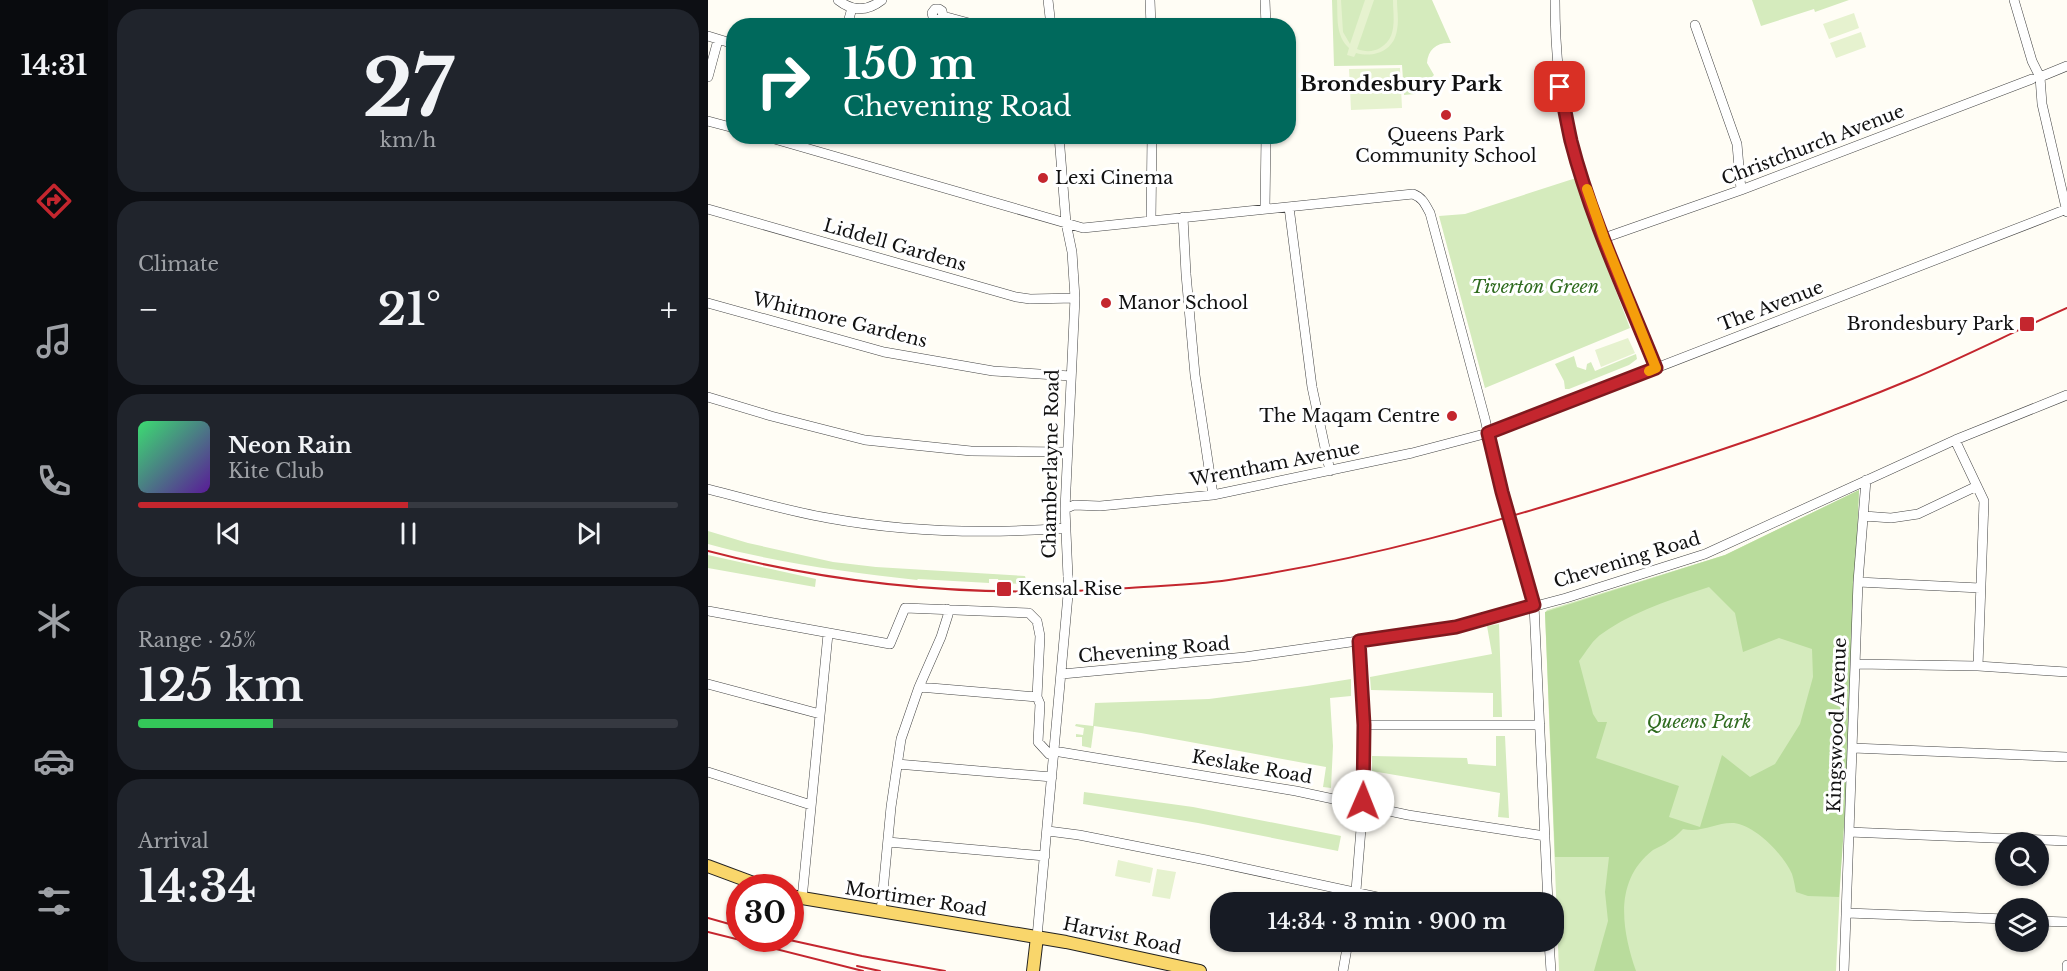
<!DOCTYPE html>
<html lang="en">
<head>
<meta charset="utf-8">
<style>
	:root { --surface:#171b24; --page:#20242c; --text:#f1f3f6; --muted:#9ea1a6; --line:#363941; --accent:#c4262e }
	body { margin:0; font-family:"Libre Baskerville",serif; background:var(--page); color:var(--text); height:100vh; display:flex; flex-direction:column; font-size:22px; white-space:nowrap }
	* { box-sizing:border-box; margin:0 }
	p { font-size:20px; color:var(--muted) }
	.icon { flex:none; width:33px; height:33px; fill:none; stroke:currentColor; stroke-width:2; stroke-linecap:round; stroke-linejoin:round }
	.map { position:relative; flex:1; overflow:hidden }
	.side { display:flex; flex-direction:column; gap:9px; padding:9px; background:#0d0f14; width:600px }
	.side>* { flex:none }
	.banner { position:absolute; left:18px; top:18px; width:570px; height:126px; border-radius:24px; box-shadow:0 2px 4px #0004; background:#00695c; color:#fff; overflow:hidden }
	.buttons { position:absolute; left:1287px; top:832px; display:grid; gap:12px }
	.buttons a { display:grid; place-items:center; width:54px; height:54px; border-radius:50%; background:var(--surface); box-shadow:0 2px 4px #0004; font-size:30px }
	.speed { position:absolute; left:18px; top:874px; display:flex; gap:12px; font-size:30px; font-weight:700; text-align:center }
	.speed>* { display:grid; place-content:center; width:78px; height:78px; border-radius:50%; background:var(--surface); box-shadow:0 2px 4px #0004; line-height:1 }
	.speed .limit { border:9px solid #d22; background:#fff; color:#111 }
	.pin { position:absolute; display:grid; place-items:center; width:51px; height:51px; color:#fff; margin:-26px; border-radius:12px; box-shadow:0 3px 9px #0006 }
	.me { position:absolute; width:66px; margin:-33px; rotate:1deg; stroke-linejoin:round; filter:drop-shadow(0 0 4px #0008) }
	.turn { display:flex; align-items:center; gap:21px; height:126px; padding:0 18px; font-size:27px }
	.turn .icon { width:78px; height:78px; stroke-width:2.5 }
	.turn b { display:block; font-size:42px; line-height:51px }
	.big { font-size:45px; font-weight:600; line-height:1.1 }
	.side .tile { flex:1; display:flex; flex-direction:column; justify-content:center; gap:9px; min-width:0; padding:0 21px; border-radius:24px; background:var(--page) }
	.side .dial { align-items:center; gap:0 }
	.dial b { font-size:78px; line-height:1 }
	.song { display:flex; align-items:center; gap:18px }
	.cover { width:72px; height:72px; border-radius:9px; background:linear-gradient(135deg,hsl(140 70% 55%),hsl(270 70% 35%)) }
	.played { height:6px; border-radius:3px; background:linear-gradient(90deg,var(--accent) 50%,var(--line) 50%) }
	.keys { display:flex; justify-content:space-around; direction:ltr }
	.heat { display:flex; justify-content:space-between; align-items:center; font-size:33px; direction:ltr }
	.charge { height:9px; border-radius:4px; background:linear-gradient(90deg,#34c759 25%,var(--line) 0) }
	.trip { position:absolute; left:502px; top:892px; width:354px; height:60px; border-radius:24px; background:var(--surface); box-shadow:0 2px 4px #0004; font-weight:600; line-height:60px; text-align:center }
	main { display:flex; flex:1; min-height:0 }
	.dock { display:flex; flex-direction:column; width:108px; justify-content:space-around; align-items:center; background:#090b0e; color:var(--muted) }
	.dock .icon { width:42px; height:42px }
	.dock .selected { color:var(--accent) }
	.dock b { font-size:27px; color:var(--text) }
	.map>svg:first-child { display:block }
	.green { fill:#d5ebbd }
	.forest { fill:#b9dc9c; fill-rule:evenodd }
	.pitch { fill:#e6f2cf }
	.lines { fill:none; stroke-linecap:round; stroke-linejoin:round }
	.minor-casing { stroke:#444; stroke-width:10 }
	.major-casing { stroke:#222; stroke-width:14 }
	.minor { stroke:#fff; stroke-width:9 }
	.major { stroke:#f9d66b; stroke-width:12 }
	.rail { stroke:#c4262e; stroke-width:2 }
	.minor-bridge-casing { stroke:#444; stroke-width:10; stroke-linecap:butt }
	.minor-bridge { stroke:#fff; stroke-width:9 }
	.route-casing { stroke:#7f191e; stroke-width:15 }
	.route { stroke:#c4262e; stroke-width:10 }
	.slow { stroke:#f59e0b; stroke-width:10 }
	.poi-dot { fill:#c4262e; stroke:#fff; stroke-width:2 }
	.labels { text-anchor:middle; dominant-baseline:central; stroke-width:6; stroke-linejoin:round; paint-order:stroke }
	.poi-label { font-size:18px; fill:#111; stroke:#fff; text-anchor:start }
	.street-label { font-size:18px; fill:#111; stroke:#fff }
	.park-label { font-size:18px; font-style:italic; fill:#2f6b1f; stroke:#fff }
	.quarter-label { font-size:21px; font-weight:bold; fill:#111; stroke:#fff }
</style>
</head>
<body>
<main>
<nav class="dock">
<b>14:31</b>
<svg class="icon selected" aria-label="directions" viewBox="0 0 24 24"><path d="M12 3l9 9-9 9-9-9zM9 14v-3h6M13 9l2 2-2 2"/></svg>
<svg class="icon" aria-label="music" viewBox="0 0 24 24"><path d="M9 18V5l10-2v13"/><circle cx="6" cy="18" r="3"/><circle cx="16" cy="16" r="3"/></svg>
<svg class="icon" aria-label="phone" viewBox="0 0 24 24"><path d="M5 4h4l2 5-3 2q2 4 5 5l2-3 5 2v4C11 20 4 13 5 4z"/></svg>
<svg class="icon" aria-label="climate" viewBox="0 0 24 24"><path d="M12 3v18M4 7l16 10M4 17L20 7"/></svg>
<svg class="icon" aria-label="car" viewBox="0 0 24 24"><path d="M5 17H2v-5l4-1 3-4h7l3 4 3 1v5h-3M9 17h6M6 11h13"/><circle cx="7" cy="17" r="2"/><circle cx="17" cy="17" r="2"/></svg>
<svg class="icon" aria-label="filters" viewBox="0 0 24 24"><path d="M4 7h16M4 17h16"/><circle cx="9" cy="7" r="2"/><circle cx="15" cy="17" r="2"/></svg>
</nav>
<section class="side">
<div class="tile dial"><b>27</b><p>km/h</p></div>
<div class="tile"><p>Climate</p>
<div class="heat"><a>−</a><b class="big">21°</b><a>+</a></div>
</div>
<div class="tile">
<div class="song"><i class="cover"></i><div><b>Neon Rain</b><p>Kite Club</p></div></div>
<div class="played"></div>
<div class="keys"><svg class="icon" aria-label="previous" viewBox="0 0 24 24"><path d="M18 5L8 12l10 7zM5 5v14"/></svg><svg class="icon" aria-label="pause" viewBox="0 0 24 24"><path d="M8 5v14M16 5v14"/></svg><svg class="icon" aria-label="next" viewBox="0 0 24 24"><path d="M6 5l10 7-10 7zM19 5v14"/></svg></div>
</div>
<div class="tile"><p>Range · 25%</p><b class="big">125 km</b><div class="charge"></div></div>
<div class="tile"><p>Arrival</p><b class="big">14:34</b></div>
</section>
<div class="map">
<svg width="1359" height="971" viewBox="0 0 1359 971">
	<rect width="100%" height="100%" fill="#fffdf5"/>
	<path class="green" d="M624 0H724L743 43C729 42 720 49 719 63L726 75 707 94 696 95 694 65 626 66Z
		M1044 0H1141L1107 12 1106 9 1053 26Z
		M868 178 887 236 922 328 777 388 731 216 757 214Z
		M928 354 929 359 921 365 861 389H857L856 381 847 364 866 356 869 367 878 370 879 364 883 362 887 371Z
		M1151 490 1128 971H851L837 613 839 610 1017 555Z
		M0 531 40 543 125 562 168 567 317 576 319 584 291 583 290 579H281V583L210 579 209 580C139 572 69 563 0 544Z
		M0 555 108 579 107 587 0 568Z
		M791 624 794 717H785V693L663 690 662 677 784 654 779 626Z
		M643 679V696L622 698 625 746 623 788 615 787 618 767 433 733 386 726 383 748 374 746V737H368V734L375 735 376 728 367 726 368 724 385 726 387 703 501 699 599 686Z
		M788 736H797L801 818 790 817 792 793 664 771V756L759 758 760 764 788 766Z
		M376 792 485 807 633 836 630 851 490 823 375 804Z"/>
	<path class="forest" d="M1151 490 1138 799 1131 897 1100 896 1088 892C1087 887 1086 880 1084 874 1076 855 1047 825 1026 823 1008 822 995 833 975 829 971 833 966 838 961 841 956 845 950 847 945 850 905 881 914 930 928 971H886L900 921 897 892 901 857H847L837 612 1017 555ZM1001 587 1027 613 1035 652 1071 638 1104 649 1105 677 1092 724 1067 764 1042 777 1014 755 992 827 961 817 971 786 888 758 899 722H890L885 714 871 661C878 652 885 639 895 633 926 611 965 599 1001 587Z"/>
	<path class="pitch" d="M629 0H633L635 32 642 44 657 0H666L649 49C657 52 665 52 672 48 690 38 685 17 685 0H689C689 10 691 20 689 30 686 51 666 58 648 53L646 57 639 55 641 48C627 35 630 17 629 0Z
		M1146 13 1151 28 1121 39 1115 24Z
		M1153 32 1158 47 1128 58 1122 43Z
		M692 68 694 108 643 110 641 69Z
		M920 338 927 353 893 367 887 350Z
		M410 860 445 868 442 883 407 876Z
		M449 869 468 872 462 899 444 896Z"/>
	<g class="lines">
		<defs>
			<path id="minor" d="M130 0C145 12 160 11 174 0
				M340 0 343 26
				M442 0 443 26
				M557 0 558 26
				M847 0C847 47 851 95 863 141 883 219 918 293 948 368
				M1306 0 1324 61 1332 77 1334 104 1359 212
				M235 16 234 11 231 9H227L224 13 225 17 228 20 232 19 235 16 272 26
				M987 25 1029 144 1033 190
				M139 26 144 8
				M0 36 26 44
				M0 77 10 40
				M1332 77 1359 66
				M0 121 26 128
				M56 136 375 228 705 194C715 198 717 204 722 213L777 419 793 492
				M351 136 358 223 364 252 367 298 357 509 360 577
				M581 207 604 387 622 471
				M557 208 558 136
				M0 209 308 297 322 299 367 298
				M475 217 478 274 487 375 505 495
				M443 220 444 136
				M896 238 1033 190 1324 79
				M0 303 176 352 285 371 363 376
				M0 397 63 416 157 440 263 451 359 452
				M1247 440 1276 501 1270 666
				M0 489C40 499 79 511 120 518 197 532 280 534 358 528
				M357 509 366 505 392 506 505 495 704 453 780 433 1359 209
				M1156 516 1183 518 1210 514 1269 486
				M806 535 826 605 840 903
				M1150 582 1272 588
				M0 611 182 644 197 608 321 613 329 621 332 636 329 697 332 704 330 742 341 754 346 755
				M1149 664 1270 666 1359 672
				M354 674 537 657 748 627 858 598 997 554 1247 440 1359 395
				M0 684 112 714
				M211 687 329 697
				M656 725H832
				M1145 748 1359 757
				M352 752 588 791 700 815 837 836
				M189 764 344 777
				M0 772 103 805
				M340 831 371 835 498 860 697 903
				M1141 832 1359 841
				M180 842 337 856
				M94 899 120 634
				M647 903 655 804 656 725 651 641
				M173 912 183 807 193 739 211 687 233 637 240 615 239 609
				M1139 913 1298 919
				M1330 921 1359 922
				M329 937 360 595
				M841 942 843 971
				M635 971 640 942
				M1136 971 1150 582 1158 480
				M1359 971V965"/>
			<path id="major" d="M0 866 59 888
				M82 896 358 942 492 971
				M325 971 329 937"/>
		</defs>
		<use href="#minor" class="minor-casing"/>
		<use href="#major" class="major-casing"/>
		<use href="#minor" class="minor"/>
		<use href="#major" class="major"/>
		<path class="rail" d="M0 551C137 587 280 598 421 588 456 585 492 585 527 579 660 559 790 522 918 481 1014 450 1111 418 1204 379 1256 357 1307 331 1359 308
			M0 918 32 927
			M0 932 155 971
			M77 939 154 956 237 971
			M149 966 172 971"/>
		<defs>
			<path id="minor-bridge" d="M793 492 806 535
				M360 577V595"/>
		</defs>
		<use href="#minor-bridge" class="minor-bridge-casing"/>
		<use href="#minor-bridge" class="minor-bridge"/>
	</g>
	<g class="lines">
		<defs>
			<path id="route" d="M655 801 656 725 651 641 748 627 826 605 794 492 780 433 948 368C918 293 883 219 863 141 859 123 856 105 852 87"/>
		</defs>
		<use href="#route" class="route-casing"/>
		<use href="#route" class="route"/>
		<path class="slow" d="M879 189 896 238 948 368 941 371"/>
	</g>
	<g class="poi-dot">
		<circle cx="738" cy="115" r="6"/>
		<circle cx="335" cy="178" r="6"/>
		<circle cx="398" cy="303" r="6"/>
		<rect x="1311" y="316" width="16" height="16" rx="3"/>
		<circle cx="744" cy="416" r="6"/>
		<rect x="288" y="581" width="16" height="16" rx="3"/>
	</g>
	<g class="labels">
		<g class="poi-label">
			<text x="738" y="135" text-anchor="middle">Queens Park<tspan x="738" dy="21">Community School</tspan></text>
			<text x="347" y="178">Lexi Cinema</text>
			<text x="410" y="303">Manor School</text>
			<text x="1306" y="324" text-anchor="end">Brondesbury Park</text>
			<text x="732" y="416" text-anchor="end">The Maqam Centre</text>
			<text x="310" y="589">Kensal Rise</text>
		</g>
		<g class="street-label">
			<text transform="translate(1105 145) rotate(-21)">Christchurch Avenue</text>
			<text transform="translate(187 245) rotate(16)">Liddell Gardens</text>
			<text transform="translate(1063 306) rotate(-21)">The Avenue</text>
			<text transform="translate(132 320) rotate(14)">Whitmore Gardens</text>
			<text transform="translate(343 464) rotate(-89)">Chamberlayne Road</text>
			<text transform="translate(567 464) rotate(-11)">Wrentham Avenue</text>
			<text transform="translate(919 560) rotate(-17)">Chevening Road</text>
			<text transform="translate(446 650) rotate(-5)">Chevening Road</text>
			<text transform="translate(1129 725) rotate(-88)">Kingswood Avenue</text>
			<text transform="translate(544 767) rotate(10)">Keslake Road</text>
			<text transform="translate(208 899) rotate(9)">Mortimer Road</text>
			<text transform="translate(414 936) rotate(12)">Harvist Road</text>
		</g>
		<g class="park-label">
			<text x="827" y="287">Tiverton Green</text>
			<text x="991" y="722">Queens Park</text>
		</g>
		<g class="quarter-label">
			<text x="693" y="84">Brondesbury Park</text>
		</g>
	</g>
</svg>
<div class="buttons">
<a><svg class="icon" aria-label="search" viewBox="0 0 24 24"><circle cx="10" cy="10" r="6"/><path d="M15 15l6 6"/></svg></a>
<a><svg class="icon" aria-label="layers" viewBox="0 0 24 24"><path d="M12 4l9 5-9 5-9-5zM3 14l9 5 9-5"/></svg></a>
</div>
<div class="speed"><div class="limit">30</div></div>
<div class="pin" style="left:852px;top:87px;background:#d93025"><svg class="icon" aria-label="arrive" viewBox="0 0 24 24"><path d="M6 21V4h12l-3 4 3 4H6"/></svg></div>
<svg class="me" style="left:655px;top:801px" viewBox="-20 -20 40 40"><circle r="19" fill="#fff"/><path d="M0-13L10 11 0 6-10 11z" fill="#c4262e"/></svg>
<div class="trip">14:34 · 3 min · 900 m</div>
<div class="banner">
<div class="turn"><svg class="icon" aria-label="right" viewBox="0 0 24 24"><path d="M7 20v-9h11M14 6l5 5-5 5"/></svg><div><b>150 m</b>Chevening Road</div></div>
</div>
</div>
</main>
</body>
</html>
